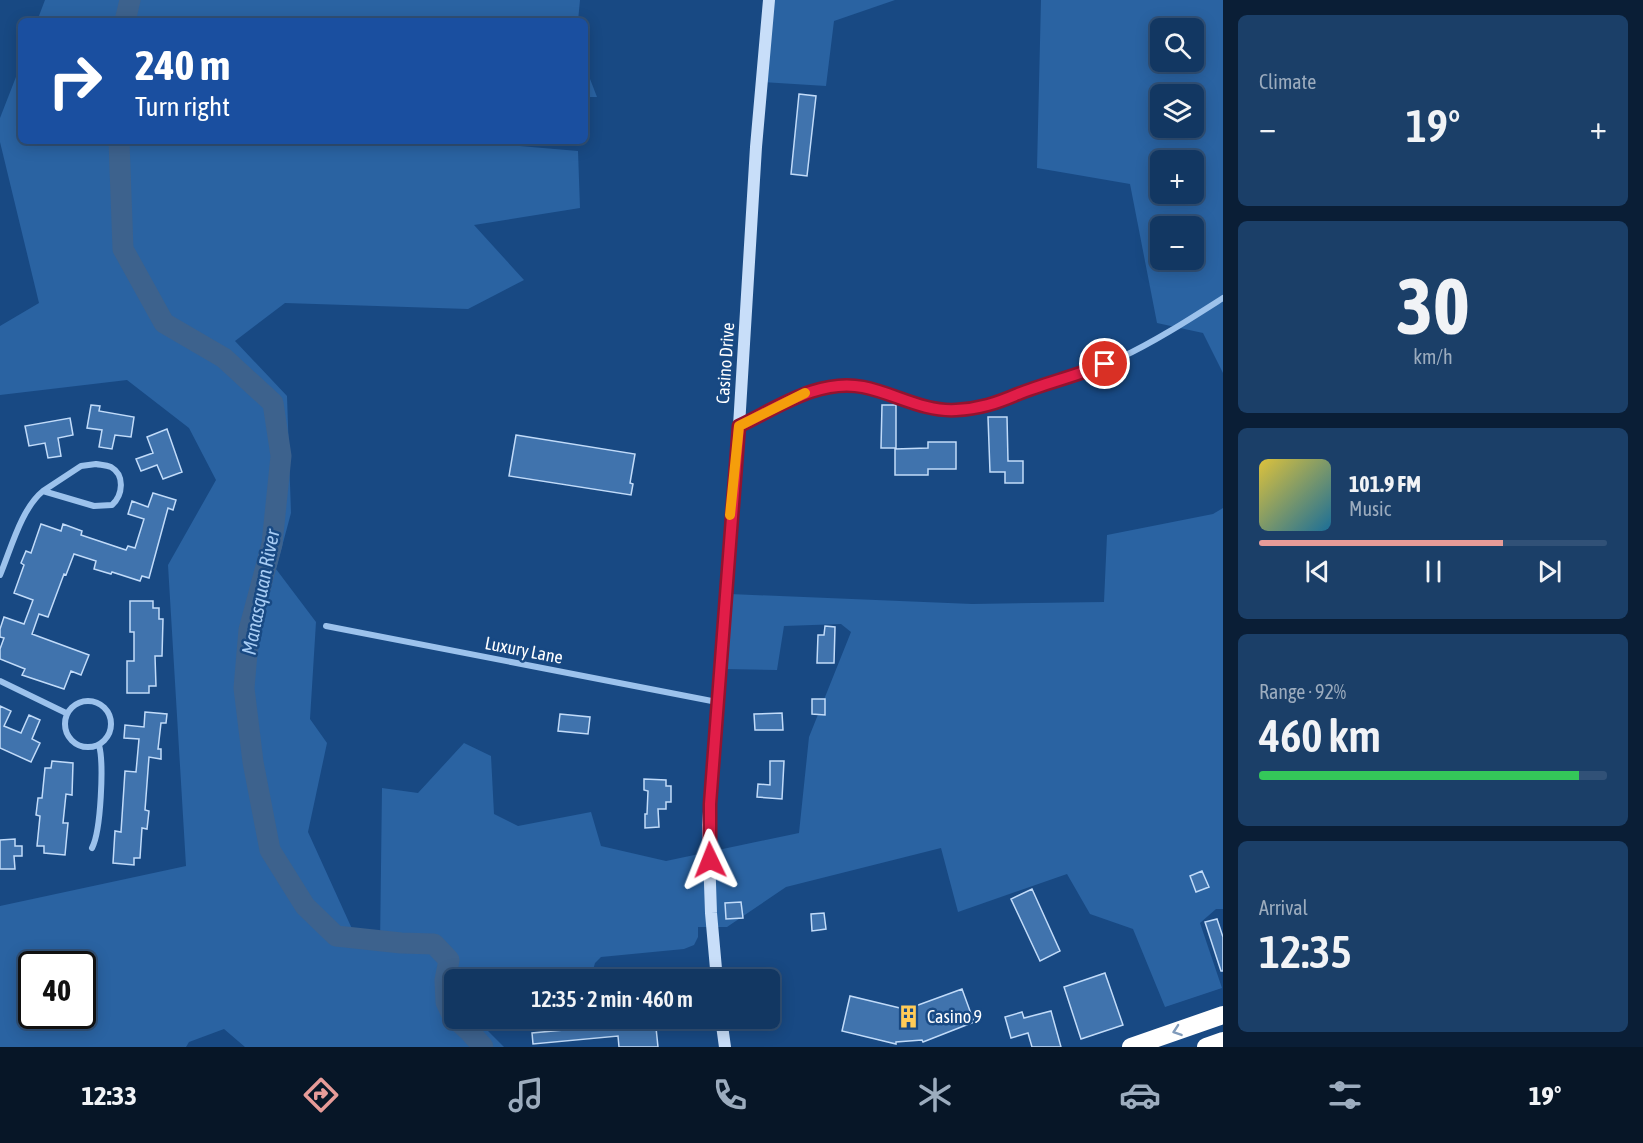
<!DOCTYPE html>
<html lang="en">
<head>
<meta charset="utf-8">
<style>
	:root { --surface:#123762; --page:#1b3f68; --text:#f1f3f6; --muted:#9cacbe; --line:#315177; --accent:#e69b98 }
	body { margin:0; font-family:"Asap Condensed",sans-serif; background:var(--page); color:var(--text); height:100vh; display:flex; flex-direction:column; font-size:22px; white-space:nowrap }
	* { box-sizing:border-box; margin:0 }
	p { font-size:20px; color:var(--muted) }
	.icon { flex:none; width:33px; height:33px; fill:none; stroke:currentColor; stroke-width:2; stroke-linecap:round; stroke-linejoin:round }
	.map { position:relative; flex:1; overflow:hidden }
	.panel { display:flex; flex-direction:column; gap:15px; padding:15px; background:#0a1e36; width:420px }
	.panel>* { flex:none }
	.top-card { position:absolute; left:18px; top:18px; width:570px; height:126px; border-radius:9px; box-shadow:0 3px 15px #0003,0 0 0 2px var(--line); background:#1a4fa0; color:#fff; overflow:hidden }
	.buttons { position:absolute; left:1150px; top:18px; display:grid; gap:12px }
	.buttons a { display:grid; place-items:center; width:54px; height:54px; border-radius:9px; background:var(--surface); box-shadow:0 3px 15px #0003,0 0 0 2px var(--line); font-size:30px }
	.speed { position:absolute; left:18px; top:951px; display:flex; gap:12px; font-size:30px; font-weight:700; text-align:center }
	.speed>* { display:grid; place-content:center; width:78px; height:78px; border-radius:50%; background:var(--surface); box-shadow:0 3px 15px #0003,0 0 0 2px var(--line); line-height:1 }
	.speed .limit { border:3px solid #111; border-radius:9px; background:#fff; color:#111 }
	.pin { position:absolute; display:grid; place-items:center; width:51px; height:51px; color:#fff; margin:-26px; border:3px solid #fff; border-radius:50%; box-shadow:0 2px 6px #0007 }
	.me { position:absolute; width:66px; margin:-33px; rotate:358deg; stroke-linejoin:round; filter:drop-shadow(0 0 4px #0008) }
	.turn { display:flex; align-items:center; gap:21px; height:126px; padding:0 18px; font-size:27px }
	.turn .icon { width:78px; height:78px; stroke-width:2.5 }
	.turn b { display:block; font-size:42px; line-height:51px }
	.big { font-size:45px; font-weight:600; line-height:1.1 }
	.panel .card { flex:1; display:flex; flex-direction:column; justify-content:center; gap:9px; min-width:0; padding:0 21px; border-radius:9px; background:var(--page) }
	.panel .dial { align-items:center; gap:0 }
	.dial b { font-size:78px; line-height:1 }
	.song { display:flex; align-items:center; gap:18px }
	.cover { width:72px; height:72px; border-radius:9px; background:linear-gradient(135deg,hsl(50 70% 55%),hsl(200 70% 35%)) }
	.played { height:6px; border-radius:3px; background:linear-gradient(90deg,var(--accent) 70%,var(--line) 70%) }
	.keys { display:flex; justify-content:space-around; direction:ltr }
	.heat { display:flex; justify-content:space-between; align-items:center; font-size:33px; direction:ltr }
	.charge { height:9px; border-radius:4px; background:linear-gradient(90deg,#34c759 92%,var(--line) 0) }
	.trip { position:absolute; left:444px; top:969px; width:336px; height:60px; border-radius:9px; background:var(--surface); box-shadow:0 3px 15px #0003,0 0 0 2px var(--line); font-weight:600; line-height:60px; text-align:center }
	.tabs { display:flex; height:96px; justify-content:space-around; align-items:center; background:#071627; color:var(--muted) }
	.tabs .icon { width:42px; height:42px }
	.tabs .on { color:var(--accent) }
	.tabs b { font-size:27px; color:var(--text) }
	main { display:flex; flex:1; min-height:0 }
	.map>svg:first-child { display:block }
	.green { fill:#2a63a2; fill-rule:evenodd }
	.lines { fill:none; stroke-linecap:round; stroke-linejoin:round }
	.river { stroke:#3d628d; stroke-width:21 }
	.building { fill:#4073ad; stroke:#c1dbf9; stroke-width:1.5 }
	.street { stroke:#9cc2ec; stroke-width:6 }
	.secondary { stroke:#c8def9; stroke-width:12 }
	.highway { stroke:#fff; stroke-width:18 }
	.oneway { stroke:#809bbb }
	.route-casing { stroke:#92132f; stroke-width:15 }
	.route { stroke:#e11d48; stroke-width:10 }
	.slow { stroke:#f59e0b; stroke-width:10 }
	.labels { text-anchor:middle; dominant-baseline:central; stroke-width:5; stroke-linejoin:round; paint-order:stroke }
	.street-label { font-size:18px; fill:#fff; stroke:#184983 }
	.poi-label { font-size:18px; fill:#fff; stroke:#184983; text-anchor:start }
	.water-label { font-size:20px; font-style:italic; fill:#a7ccf4; stroke:#184983 }
</style>
</head>
<body>
<main>
<div class="map">
<svg width="1223" height="1047" viewBox="0 0 1223 1047">
	<rect width="100%" height="100%" fill="#184983"/>
	<path class="green" d="M45 0H580L578 21H37Z
		M768 0H895L834 21 826 86 762 82Z
		M1041 0H1223V373L1203 333 1157 323 1130 184 1037 168ZM1161 28H1194V62H1161ZM1161 94H1194V128H1161ZM1161 160H1194V194H1161ZM1161 226H1194V260H1161Z
		M21 64V141H463L578 151 580 208 474 225 524 280 468 309 285 303 235 341 287 396 291 513 276 569 316 622 310 719 327 743 308 832 353 931 380 945 382 788 418 793 464 743 491 756 494 814 518 826 591 812 601 846 666 861 799 833 809 737 851 632 841 624 784 626 777 670 725 669 730 594 972 604 1104 602 1107 535 1213 514 1223 508V909H1216L1200 923 1222 988 1165 1007 1133 929 1090 914 1067 874 958 912 941 848 786 887 727 927H698V937L694 945 684 949 601 957 595 963 593 970 497 979 454 980V1018L476 1019 504 1047H245L224 1029 189 1042 186 1047H0V906L186 866 168 565 216 480 189 428 127 380 0 395V326L39 303 0 142V118ZM32 964H82V1016H32Z
		M585 66 597 97H585Z"/>
	<g class="lines">
		<path class="river" d="M125 21 130 0
			M119 141 123 249 164 323 224 358 273 403 281 456 272 544 249 630 244 688 253 762 270 850 305 906 336 936 401 943 434 944 449 960 445 980 446 1002 453 1017 470 1032 483 1047"/>
	</g>
	<path class="building" d="M799 94 816 96 807 176 791 174Z
		M91 405 100 406 99 411 134 417 131 437 115 435 112 449 99 447 102 430 87 428Z
		M882 405H896V448H881Z
		M988 417H1007L1008 461H1023V483H1005V472H990Z
		M70 418 73 435 58 438 61 456 48 458 45 443 29 446 25 426Z
		M167 429 182 472 163 479 157 465 141 471 136 459 153 453 147 437Z
		M516 435 635 454 630 483 633 484 631 495 509 476Z
		M928 442H956V469H928V475H895V449L928 448Z
		M153 493 176 500 173 510 168 508 149 578 142 576 140 581 112 572 111 574 94 569 96 561 74 554 66 575 64 574 48 617 39 614 32 634 89 655 81 675 71 671 64 689 22 675 25 669 0 659V649L4 638 0 637V629L4 617 24 624 33 600 14 593 24 565 21 563 26 551 31 553 41 524 61 531 63 524 82 531 81 535 126 550 128 546 135 548 144 519 128 514 132 501 148 507Z
		M130 601H153V608H159V619H163L162 656H155L156 686H149V693H127V661H134V632H130Z
		M825 626 835 627 834 663H817L818 635H824Z
		M812 699H825V715L812 714Z
		M0 706 11 711 4 726 21 733 29 715 40 720 32 739 40 743 31 762 0 748Z
		M145 712 167 714 166 723H161L158 749H161V759L149 757 145 810 149 811 147 829 142 828 140 858H134V865L113 863 115 831 121 832 125 771 136 772 139 739 124 738 125 725 144 727Z
		M782 713 783 730H755L754 714Z
		M560 714 590 717 588 734 558 731Z
		M52 761 73 763 72 795 66 794 63 823H68L65 855 44 853V846H37L40 816 36 815 38 798H42L45 768H51Z
		M770 761H784L782 799 757 797 758 784 770 785Z
		M644 779 666 780V786H671V802H666V809H658L659 827 645 828V814H647L648 791 644 790Z
		M15 839V846H22V856H14L15 869H0V840Z
		M1202 871 1209 887 1196 892 1190 876Z
		M1032 889 1060 951 1040 961 1011 899Z
		M741 902 743 918 726 919 725 903Z
		M824 913 826 929 812 931 811 914Z
		M1217 919 1223 937V971H1221L1205 922Z
		M1105 973 1123 1025 1081 1039 1064 987Z
		M962 989 974 1022 923 1042 922 1040 896 1042V1044L842 1031 850 996 904 1009 910 1008Z
		M1051 1011 1061 1047H1032L1028 1033 1011 1038 1005 1017 1022 1012 1024 1018Z
		M616 1018H655L658 1047H619L618 1036 533 1044 532 1033 617 1025Z"/>
	<g class="lines">
		<path class="street" d="M739 426C778 408 822 376 867 388 896 396 924 411 955 410 982 409 997 401 1021 393 1054 382 1088 372 1120 358 1156 341 1190 319 1223 298
			M96 464C101 465 106 465 111 467 125 475 123 495 112 505L94 506 43 491 81 466Z
			M0 575C11 549 21 509 43 491
			M326 626 717 702
			M0 681 66 713
			M65 724a23 23 0 1 1 46 0a23 23 0 1 1-46 0Z
			M92 848C101 831 104 763 99 745"/>
		<path class="secondary" d="M717 980 711 913 708 825 739 426 756 147 769 0
			M721 1018 725 1047"/>
		<path class="highway" d="M1131 1047 1223 1015
			M1206 1047 1223 1041"/>
	</g>
	<defs><path id="oneway-chevron" d="M-2-3.5L2.5 0L-2 3.5" fill="none" stroke-width="1.6" stroke-linecap="round" stroke-linejoin="round" transform="scale(1.5)"/></defs>
	<use class="oneway" href="#oneway-chevron" transform="translate(1177 1031) rotate(161)"/>
	<g class="lines">
		<defs>
			<path id="route" d="M710 860V804L739 426C777 408 819 378 863 387 894 393 923 412 956 410 979 409 997 403 1018 394 1046 383 1076 376 1105 364"/>
		</defs>
		<use href="#route" class="route-casing"/>
		<use href="#route" class="route"/>
		<path class="slow" d="M730 515 739 426 805 393"/>
	</g>
	<defs>
		<symbol id="building-bare" viewBox="-9 -9 18 18"><path d="M-4-6H4V6H1V3H-1V6H-4ZM-2.5-4.3h1.7v1.8h-1.7ZM.8-4.3h1.7v1.8H.8ZM-2.5-1h1.7V.8h-1.7ZM.8-1h1.7V.8H.8Z" fill="#ffcb57" stroke="#184983" stroke-width="2.5" paint-order="stroke"/></symbol>
	</defs>
	<g fill-rule="evenodd">
		<use href="#building-bare" x="892" y="1000" width="33" height="33"/>
	</g>
	<g class="labels">
		<g class="street-label">
			<text transform="translate(725 363) rotate(-86)">Casino Drive</text>
			<text transform="translate(524 650) rotate(11)">Luxury Lane</text>
		</g>
		<g class="poi-label">
			<text x="927" y="1016">Casino 9</text>
		</g>
		<g class="water-label">
			<text transform="translate(260 592) rotate(-79)">Manasquan River</text>
		</g>
	</g>
</svg>
<div class="buttons">
<a><svg class="icon" aria-label="search" viewBox="0 0 24 24"><circle cx="10" cy="10" r="6"/><path d="M15 15l6 6"/></svg></a>
<a><svg class="icon" aria-label="layers" viewBox="0 0 24 24"><path d="M12 4l9 5-9 5-9-5zM3 14l9 5 9-5"/></svg></a>
<a>+</a>
<a>−</a>
</div>
<div class="speed"><div class="limit">40</div></div>
<div class="pin" style="left:1105px;top:364px;background:#d93025"><svg class="icon" aria-label="arrive" viewBox="0 0 24 24"><path d="M6 21V4h12l-3 4 3 4H6"/></svg></div>
<svg class="me" style="left:710px;top:860px" viewBox="-20 -20 40 40"><path d="M0-17L14 15 0 8-14 15z" fill="#e11d48" stroke="#fff" stroke-width="4"/></svg>
<div class="trip">12:35 · 2 min · 460 m</div>
<div class="top-card">
<div class="turn"><svg class="icon" aria-label="right" viewBox="0 0 24 24"><path d="M7 20v-9h11M14 6l5 5-5 5"/></svg><div><b>240 m</b>Turn right</div></div>
</div>
</div>
<section class="panel">
<div class="card"><p>Climate</p>
<div class="heat"><a>−</a><b class="big">19°</b><a>+</a></div>
</div>
<div class="card dial"><b>30</b><p>km/h</p></div>
<div class="card">
<div class="song"><i class="cover"></i><div><b>101.9 FM</b><p>Music</p></div></div>
<div class="played"></div>
<div class="keys"><svg class="icon" aria-label="previous" viewBox="0 0 24 24"><path d="M18 5L8 12l10 7zM5 5v14"/></svg><svg class="icon" aria-label="pause" viewBox="0 0 24 24"><path d="M8 5v14M16 5v14"/></svg><svg class="icon" aria-label="next" viewBox="0 0 24 24"><path d="M6 5l10 7-10 7zM19 5v14"/></svg></div>
</div>
<div class="card"><p>Range · 92%</p><b class="big">460 km</b><div class="charge"></div></div>
<div class="card"><p>Arrival</p><b class="big">12:35</b></div>
</section>
</main>
<nav class="tabs">
<b>12:33</b>
<svg class="icon on" aria-label="directions" viewBox="0 0 24 24"><path d="M12 3l9 9-9 9-9-9zM9 14v-3h6M13 9l2 2-2 2"/></svg>
<svg class="icon" aria-label="music" viewBox="0 0 24 24"><path d="M9 18V5l10-2v13"/><circle cx="6" cy="18" r="3"/><circle cx="16" cy="16" r="3"/></svg>
<svg class="icon" aria-label="phone" viewBox="0 0 24 24"><path d="M5 4h4l2 5-3 2q2 4 5 5l2-3 5 2v4C11 20 4 13 5 4z"/></svg>
<svg class="icon" aria-label="climate" viewBox="0 0 24 24"><path d="M12 3v18M4 7l16 10M4 17L20 7"/></svg>
<svg class="icon" aria-label="car" viewBox="0 0 24 24"><path d="M5 17H2v-5l4-1 3-4h7l3 4 3 1v5h-3M9 17h6M6 11h13"/><circle cx="7" cy="17" r="2"/><circle cx="17" cy="17" r="2"/></svg>
<svg class="icon" aria-label="filters" viewBox="0 0 24 24"><path d="M4 7h16M4 17h16"/><circle cx="9" cy="7" r="2"/><circle cx="15" cy="17" r="2"/></svg>
<b>19°</b>
</nav>
</body>
</html>
